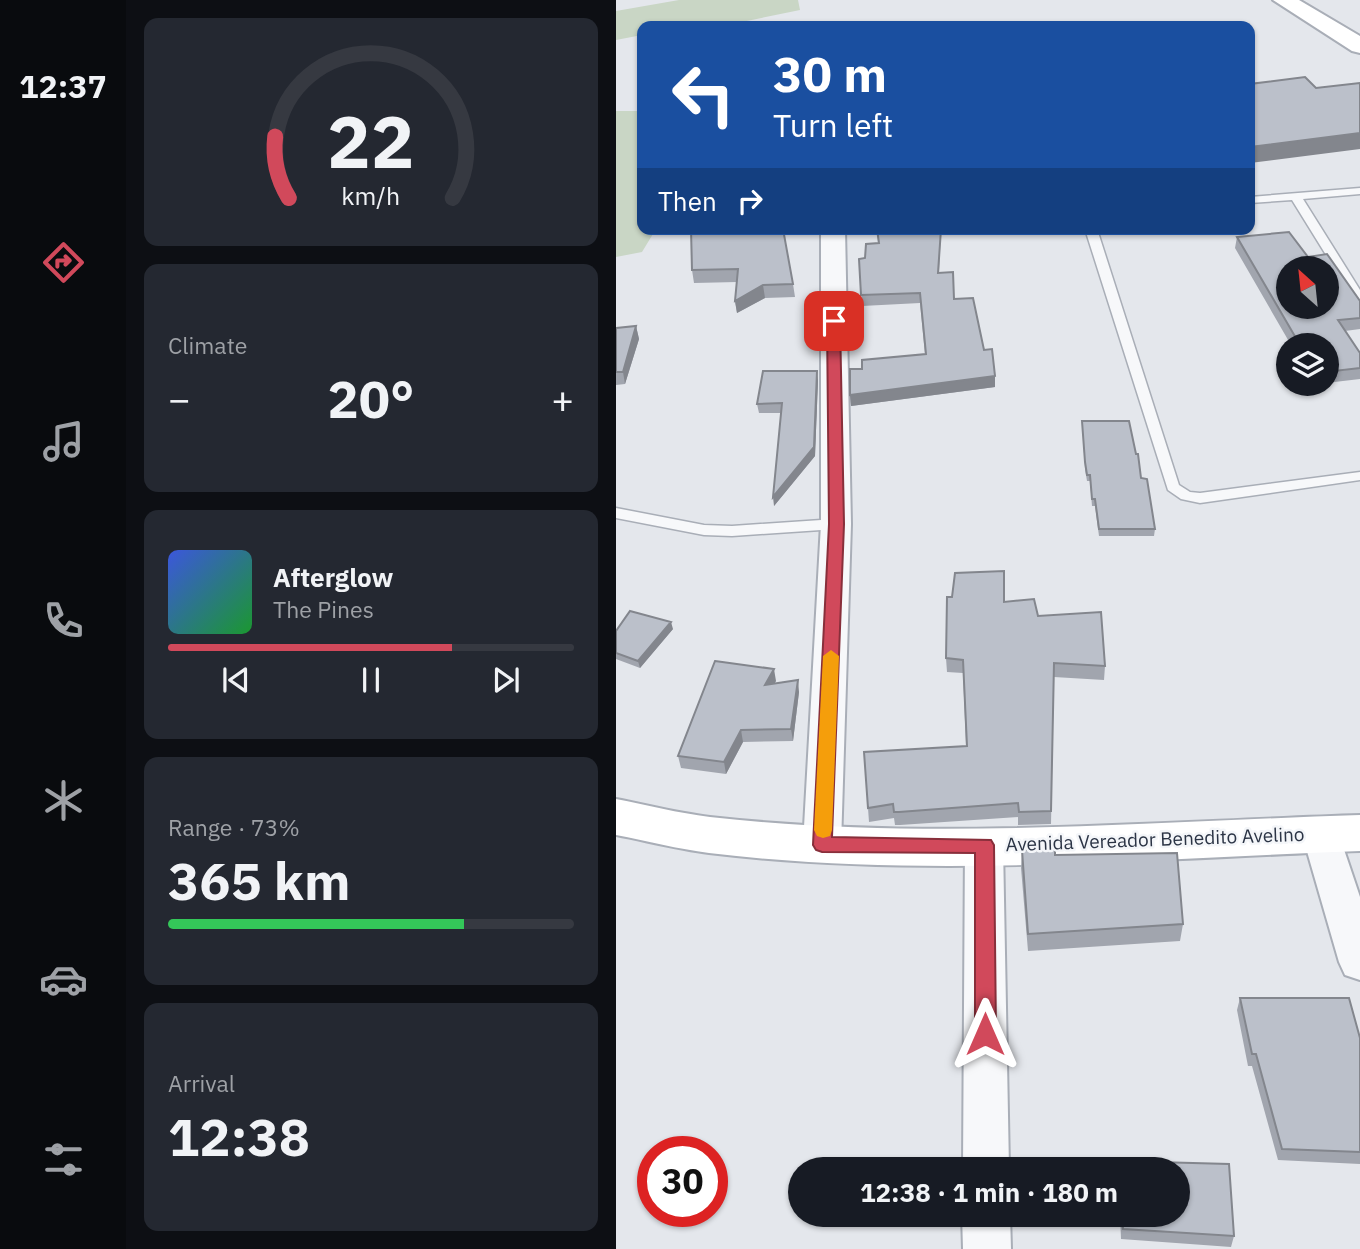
<!DOCTYPE html>
<html lang="en">
<head>
<meta charset="utf-8">
<style>
	:root { --surface:#171b24; --page:#242831; --text:#f1f3f6; --muted:#9ea1a6; --line:#363941; --accent:#d1495b }
	body { margin:0; font-family:"IBM Plex Sans",sans-serif; background:var(--page); color:var(--text); height:100vh; display:flex; flex-direction:column; font-size:26px; white-space:nowrap }
	* { box-sizing:border-box; margin:0 }
	p { font-size:23px; color:var(--muted) }
	.icon { flex:none; width:38px; height:38px; fill:none; stroke:currentColor; stroke-width:2; stroke-linecap:round; stroke-linejoin:round }
	.map { position:relative; flex:1; overflow:hidden }
	.panel { display:flex; flex-direction:column; gap:18px; padding:18px; background:#0d0f14; width:490px }
	.panel>* { flex:none }
	.banner { position:absolute; left:21px; top:21px; width:618px; height:214px; border-radius:14px; box-shadow:0 2px 5px #0004; background:#1a4fa0; color:#fff; overflow:hidden }
	.needle { width:46px; rotate:333deg }
	.fabs { position:absolute; left:660px; top:256px; display:grid; gap:14px }
	.fabs a { display:grid; place-items:center; width:63px; height:63px; border-radius:50%; background:var(--surface); box-shadow:0 2px 5px #0004; font-size:35px }
	.speed { position:absolute; left:21px; top:1136px; display:flex; gap:14px; font-size:35px; font-weight:700; text-align:center }
	.speed>* { display:grid; place-content:center; width:91px; height:91px; border-radius:50%; background:var(--surface); box-shadow:0 2px 5px #0004; line-height:1 }
	.speed .limit { border:10px solid #d22; background:#fff; color:#111 }
	.pin { position:absolute; display:grid; place-items:center; width:60px; height:60px; color:#fff; margin:-30px; border-radius:14px; box-shadow:0 4px 10px #0006 }
	.me { position:absolute; width:77px; margin:-38px; rotate:0deg; stroke-linejoin:round; filter:drop-shadow(0 0 5px #0008) }
	.turn { display:flex; align-items:center; gap:24px; height:147px; padding:0 21px; font-size:32px }
	.turn .icon { width:91px; height:91px; stroke-width:2.5 }
	.turn b { display:block; font-size:49px; line-height:60px }
	.then { display:flex; align-items:center; height:66px; padding:0 21px; background:#0003; gap:14px; font-size:26px }
	.big { font-size:52px; font-weight:800; line-height:1.1 }
	.panel .card { flex:1; display:flex; flex-direction:column; justify-content:center; gap:10px; min-width:0; padding:0 24px; border-radius:14px; background:var(--page) }
	.panel .dial { align-items:center; gap:0 }
	.dial svg { height:182px; overflow:visible; fill:none; stroke:var(--line); stroke-width:7; stroke-linecap:round; text-anchor:middle }
	.dial text { fill:var(--text); stroke:none }
	.song { display:flex; align-items:center; gap:21px }
	.cover { width:84px; height:84px; border-radius:10px; background:linear-gradient(135deg,hsl(230 70% 55%),hsl(130 70% 35%)) }
	.played { height:7px; border-radius:4px; background:linear-gradient(90deg,var(--accent) 70%,var(--line) 70%) }
	.keys { display:flex; justify-content:space-around; direction:ltr }
	.heat { display:flex; justify-content:space-between; align-items:center; font-size:38px; direction:ltr }
	.charge { height:10px; border-radius:5px; background:linear-gradient(90deg,#34c759 73%,var(--line) 0) }
	.trip { position:absolute; left:172px; top:1157px; width:402px; height:70px; border-radius:35px; background:var(--surface); box-shadow:0 2px 5px #0004; font-weight:800; line-height:70px; text-align:center }
	main { display:flex; flex:1; min-height:0 }
	.tabs { display:flex; flex-direction:column; width:126px; justify-content:space-around; align-items:center; background:#090b0e; color:var(--muted) }
	.tabs .icon { width:49px; height:49px }
	.tabs .on { color:var(--accent) }
	.tabs b { font-size:32px; color:var(--text) }
	.map>svg:first-child { display:block }
	.green { fill:#c9d6c5 }
	.lines { fill:none; stroke-linecap:round; stroke-linejoin:round }
	.lane-casing { stroke:#a9aeb7; stroke-width:3 }
	.street-casing { stroke:#a9aeb7; stroke-width:4 }
	.secondary-casing { stroke:#a9aeb7; stroke-width:4 }
	.lane { fill:#f7f8fa; fill-rule:evenodd }
	.street { fill:#f7f8fa; fill-rule:evenodd }
	.secondary { fill:#fff; fill-rule:evenodd }
	.wall { fill:#a1a5ae }
	.shaded-wall { fill:#83868d }
	.building { fill:#bbc0ca; stroke:#83868d; stroke-width:2; fill-rule:evenodd }
	.route { fill:#d1495b; stroke:#882f3b; stroke-width:2 }
	.slow { fill:#f59e0b }
	.labels { text-anchor:middle; dominant-baseline:central; stroke-width:5; stroke-linejoin:round; paint-order:stroke }
	.street-label { font-size:19px; fill:#2b3445; stroke:#f4f6f9 }
</style>
</head>
<body>
<main>
<nav class="tabs">
<b>12:37</b>
<svg class="icon on" aria-label="directions" viewBox="0 0 24 24"><path d="M12 3l9 9-9 9-9-9zM9 14v-3h6M13 9l2 2-2 2"/></svg>
<svg class="icon" aria-label="music" viewBox="0 0 24 24"><path d="M9 18V5l10-2v13"/><circle cx="6" cy="18" r="3"/><circle cx="16" cy="16" r="3"/></svg>
<svg class="icon" aria-label="phone" viewBox="0 0 24 24"><path d="M5 4h4l2 5-3 2q2 4 5 5l2-3 5 2v4C11 20 4 13 5 4z"/></svg>
<svg class="icon" aria-label="climate" viewBox="0 0 24 24"><path d="M12 3v18M4 7l16 10M4 17L20 7"/></svg>
<svg class="icon" aria-label="car" viewBox="0 0 24 24"><path d="M5 17H2v-5l4-1 3-4h7l3 4 3 1v5h-3M9 17h6M6 11h13"/><circle cx="7" cy="17" r="2"/><circle cx="17" cy="17" r="2"/></svg>
<svg class="icon" aria-label="filters" viewBox="0 0 24 24"><path d="M4 7h16M4 17h16"/><circle cx="9" cy="7" r="2"/><circle cx="15" cy="17" r="2"/></svg>
</nav>
<section class="panel">
<div class="card dial"><svg viewBox="0 0 100 80">
<path d="M14 69A42 42 0 1 1 86 69"/>
<path d="M14 69A42 42 0 0 1 8 42" stroke="#d1495b"/>
<text x="50" y="56" font-size="32" font-weight="700">22</text>
<text x="50" y="72" font-size="11">km/h</text>
</svg></div>
<div class="card"><p>Climate</p>
<div class="heat"><a>−</a><b class="big">20°</b><a>+</a></div>
</div>
<div class="card">
<div class="song"><i class="cover"></i><div><b>Afterglow</b><p>The Pines</p></div></div>
<div class="played"></div>
<div class="keys"><svg class="icon" aria-label="previous" viewBox="0 0 24 24"><path d="M18 5L8 12l10 7zM5 5v14"/></svg><svg class="icon" aria-label="pause" viewBox="0 0 24 24"><path d="M8 5v14M16 5v14"/></svg><svg class="icon" aria-label="next" viewBox="0 0 24 24"><path d="M6 5l10 7-10 7zM19 5v14"/></svg></div>
</div>
<div class="card"><p>Range · 73%</p><b class="big">365 km</b><div class="charge"></div></div>
<div class="card"><p>Arrival</p><b class="big">12:38</b></div>
</section>
<div class="map">
<svg width="744" height="1249" viewBox="0 0 744 1249">
	<rect width="100%" height="100%" fill="#e4e7ec"/>
	<path class="green" d="M63 0H182L184 10 106 26H26V35L0 40V11Z
		M0 111H26V229H40L26 252 0 257Z"/>
	<g class="lines">
		<defs>
			<path id="lane" d="M744 188V194L687 199 744 290V304L738 300 676 200 634 203V197Z
				M469 229H481L563 485 574 492 584 493 744 472V480L584 503 565 499 552 490Z
				M0 508 88 525 116 526 220 519 227 524 220 529 116 536 88 535 0 518Z"/>
			<path id="street" d="M205 229H229L235 524 225 845 220 856 206 861 192 856 187 845 205 524Z
				M705 818 719 823 744 897V980L729 975 723 962 686 834 691 823Z
				M368 829 382 834 387 845 393 1169H347L349 845 354 834Z
				M346 1214H394L395 1249H347Z"/>
			<path id="secondary" d="M657 0H683L744 36V53L736 51Z
				M0 799C31 805 62 813 94 817 309 841 528 822 744 815V851C528 859 309 879 93 853 62 849 31 841 0 835Z"/>
		</defs>
		<use href="#lane" class="lane-casing"/>
		<use href="#street" class="street-casing"/>
		<use href="#secondary" class="secondary-casing"/>
		<use href="#lane" class="lane"/>
		<use href="#street" class="street"/>
		<use href="#secondary" class="secondary"/>
	</g>
	<path class="wall" d="M75 229 177 284 179 297 149 298 121 313 119 301 121 282 78 283 76 270Z
		M261 229H325L323 273 368 350 379 387 235 406 234 395 246 369 309 355 304 303 246 306 243 259 249 258 262 243Z
		M621 237 692 257 744 301V329L729 331 744 353V379L710 383V345H675L619 248Z
		M20 326 23 339 9 384 0 385V328Z
		M202 380 199 456 158 506 166 413H143L141 404Z
		M466 421 525 478 539 529 538 536H483L479 506H476L474 481H471L469 469Z
		M388 602 422 616 489 666 488 680 438 677 435 824 402 825V817L284 825H279L278 818 253 822 252 808 350 746 347 673 331 672 330 658Z
		M57 629 24 668 0 659V631Z
		M160 681 158 684 183 692 177 741 127 742 110 774 65 768 62 756Z
		M406 850 439 855 567 924 564 941 412 951 405 868Z
		M624 998 744 1038V1164L662 1160 636 1066H632L621 1010Z
		M503 1161 613 1164 618 1236 615 1247 505 1239 504 1214H562V1169H502Z"/>
	<path class="shaded-wall" d="M744 133V149L634 163V147Z
		M147 285 149 298 121 313 119 301Z
		M20 326 23 339 9 384 7 372Z
		M201 371 202 380 199 456 158 506 157 497Z
		M379 376V387L235 406 234 395Z
		M55 622 57 629 24 668 22 661Z
		M158 669 160 681 151 697 149 685Z
		M182 680 183 692 177 741 175 729Z
		M125 730 127 742 110 774 108 762Z"/>
	<path class="building" d="M689 77 700 88 744 83V133L634 147V84Z
		M75 229H167L177 284 147 285 119 301 122 269 76 270Z
		M261 229H325L322 273 337 272 338 299 357 298 368 350 376 349 379 376 234 395V369H246V360L310 354 304 293 245 295 243 259 249 258 250 244 263 243Z
		M673 232 692 257 711 254 744 301V318L722 320 744 353V368L710 372V345H684L621 237ZM672 268H710V306H672Z
		M20 326 7 372H0V328Z
		M147 371H201L198 447 157 497 166 403 141 404Z
		M466 421H513L520 454H522L525 478 531 479 539 529H483L479 499H476L474 475H471L469 462Z
		M388 571V602L418 599 422 616 485 612 489 666 438 663 435 811 403 812 402 803 283 812H278L277 804 252 808 248 752 351 746 347 660 330 658 331 597H336L339 573Z
		M14 611 55 622 22 661 0 653V631Z
		M99 661 158 669 149 685 182 680 175 729 125 730 108 762 62 756Z
		M439 849V855L561 853 567 924 412 934 406 850Z
		M624 998H733L744 1038V1152L666 1149 640 1054H636Z
		M503 1161 613 1164 618 1236 507 1229 506 1214H562V1169H504Z"/>
	<path class="route" d="M218 317 224 321 228 524 216 837 375 840 378 845 380 1034 377 1041 369 1044 362 1041 359 1034V853L206 852 200 850 197 845 213 524 211 321Z"/>
	<path class="slow" d="M215 650 223 656 216 830 214 836 207 838 201 836 198 830 207 656Z"/>
	<g class="labels">
		<g class="street-label">
			<text transform="translate(539 839) rotate(-2)">Avenida Vereador Benedito Avelino</text>
		</g>
	</g>
</svg>
<div class="fabs">
<a><svg class="needle" viewBox="-14 -14 28 28"><path d="M0-13l5 13h-10z" fill="#e53935"/><path d="M0 13l5-13h-10z" fill="#9ea1a6"/></svg></a>
<a><svg class="icon" aria-label="layers" viewBox="0 0 24 24"><path d="M12 4l9 5-9 5-9-5zM3 14l9 5 9-5"/></svg></a>
</div>
<div class="speed"><div class="limit">30</div></div>
<div class="pin" style="left:218px;top:321px;background:#d93025"><svg class="icon" aria-label="arrive" viewBox="0 0 24 24"><path d="M6 21V4h12l-3 4 3 4H6"/></svg></div>
<svg class="me" style="left:369px;top:1034px" viewBox="-20 -20 40 40"><path d="M0-17L14 15 0 8-14 15z" fill="#d1495b" stroke="#fff" stroke-width="4"/></svg>
<div class="trip">12:38 · 1 min · 180 m</div>
<div class="banner">
<div class="turn"><svg class="icon" aria-label="left" viewBox="0 0 24 24"><path d="M17 20v-9H6M10 6l-5 5 5 5"/></svg><div><b>30 m</b>Turn left</div></div>
<div class="then">Then<svg class="icon" aria-label="right" viewBox="0 0 24 24"><path d="M7 20v-9h11M14 6l5 5-5 5"/></svg></div>
</div>
</div>
</main>
</body>
</html>
